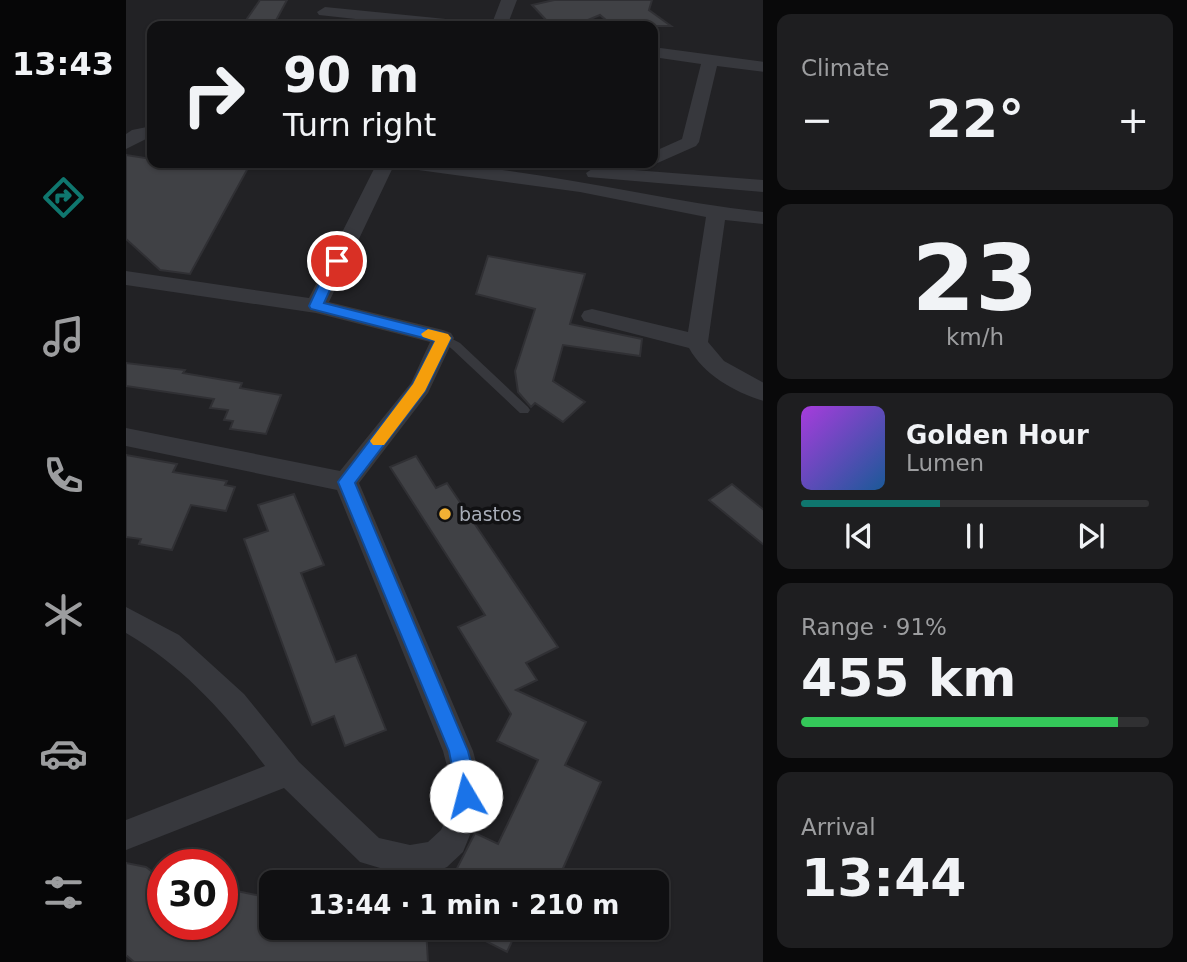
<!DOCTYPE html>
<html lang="en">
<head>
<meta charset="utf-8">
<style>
	:root { --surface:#101012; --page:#1e1e20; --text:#f1f3f6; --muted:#9c9d9f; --line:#303032; --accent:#0f766e }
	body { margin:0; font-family:"DejaVu Sans",sans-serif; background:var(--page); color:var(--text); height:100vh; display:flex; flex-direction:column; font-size:26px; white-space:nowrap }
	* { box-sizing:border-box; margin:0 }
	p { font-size:23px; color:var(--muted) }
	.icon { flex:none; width:38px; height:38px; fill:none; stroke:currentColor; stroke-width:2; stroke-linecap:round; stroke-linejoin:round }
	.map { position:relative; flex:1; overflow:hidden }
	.sheet { display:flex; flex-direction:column; gap:14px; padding:14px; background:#09090a; width:424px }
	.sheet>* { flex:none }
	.banner { position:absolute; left:21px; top:21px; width:511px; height:147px; border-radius:14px; box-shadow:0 2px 5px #0004,0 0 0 2px var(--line); background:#101012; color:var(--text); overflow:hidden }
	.speed { position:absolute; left:21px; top:849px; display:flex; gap:14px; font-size:35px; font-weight:700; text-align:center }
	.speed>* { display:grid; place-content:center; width:91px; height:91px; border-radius:50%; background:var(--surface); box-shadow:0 2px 5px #0004,0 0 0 2px var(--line); line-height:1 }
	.speed .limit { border:10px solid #d22; background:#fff; color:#111 }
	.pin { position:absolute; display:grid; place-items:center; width:60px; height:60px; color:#fff; margin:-30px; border:4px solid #fff; border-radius:50%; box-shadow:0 2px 7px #0007 }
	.me { position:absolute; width:77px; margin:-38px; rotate:352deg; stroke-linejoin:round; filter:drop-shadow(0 0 5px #0008) }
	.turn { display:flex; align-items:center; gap:24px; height:147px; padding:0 21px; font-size:32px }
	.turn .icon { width:91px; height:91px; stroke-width:2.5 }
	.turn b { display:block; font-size:49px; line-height:60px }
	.big { font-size:52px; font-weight:600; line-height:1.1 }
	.sheet .card { flex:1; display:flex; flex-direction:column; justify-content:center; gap:10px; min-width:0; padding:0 24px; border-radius:14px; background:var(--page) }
	.sheet .dial { align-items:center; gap:0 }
	.dial b { font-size:91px; line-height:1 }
	.song { display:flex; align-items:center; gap:21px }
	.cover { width:84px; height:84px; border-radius:10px; background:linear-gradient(135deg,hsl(280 70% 55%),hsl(210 70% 35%)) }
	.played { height:7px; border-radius:4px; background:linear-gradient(90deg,var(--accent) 40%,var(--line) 40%) }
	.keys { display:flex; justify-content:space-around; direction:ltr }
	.heat { display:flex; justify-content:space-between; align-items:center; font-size:38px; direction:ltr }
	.charge { height:10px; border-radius:5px; background:linear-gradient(90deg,#34c759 91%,var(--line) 0) }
	.trip { position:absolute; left:133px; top:870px; width:410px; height:70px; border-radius:14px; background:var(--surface); box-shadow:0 2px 5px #0004,0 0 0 2px var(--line); font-weight:600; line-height:70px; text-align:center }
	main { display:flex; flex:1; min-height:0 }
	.tab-bar { display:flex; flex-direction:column; width:126px; justify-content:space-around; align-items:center; background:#060607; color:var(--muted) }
	.tab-bar .icon { width:49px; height:49px }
	.tab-bar .on { color:var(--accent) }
	.tab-bar b { font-size:32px; color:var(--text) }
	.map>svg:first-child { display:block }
	.built { fill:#222225; fill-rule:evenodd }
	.building { fill:#404145; stroke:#303034; stroke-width:2 }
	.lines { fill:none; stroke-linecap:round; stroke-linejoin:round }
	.lane { fill:#37383d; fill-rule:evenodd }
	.street { fill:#37383d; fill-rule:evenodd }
	.route { fill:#1a73e8; stroke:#114b97; stroke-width:2 }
	.slow { fill:#f59e0b }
	.poi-dot { fill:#f2b134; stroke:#111113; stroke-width:2.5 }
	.labels { text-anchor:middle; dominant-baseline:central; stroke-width:7; stroke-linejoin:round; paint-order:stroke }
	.poi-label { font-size:19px; fill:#a8adb8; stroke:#111113; text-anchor:start }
</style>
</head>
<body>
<main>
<nav class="tab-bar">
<b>13:43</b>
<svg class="icon on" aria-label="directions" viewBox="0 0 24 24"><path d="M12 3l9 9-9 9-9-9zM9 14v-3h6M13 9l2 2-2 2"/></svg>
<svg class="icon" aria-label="music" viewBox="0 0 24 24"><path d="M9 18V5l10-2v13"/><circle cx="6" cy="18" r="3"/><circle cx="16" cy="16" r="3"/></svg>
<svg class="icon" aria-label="phone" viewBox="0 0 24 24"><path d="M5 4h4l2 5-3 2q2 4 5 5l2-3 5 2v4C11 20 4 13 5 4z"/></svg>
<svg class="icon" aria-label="climate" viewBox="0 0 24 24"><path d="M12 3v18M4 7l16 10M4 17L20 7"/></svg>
<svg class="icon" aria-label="car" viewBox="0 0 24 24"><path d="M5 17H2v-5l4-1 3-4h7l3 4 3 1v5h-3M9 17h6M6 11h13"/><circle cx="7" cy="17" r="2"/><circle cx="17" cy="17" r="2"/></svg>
<svg class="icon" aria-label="filters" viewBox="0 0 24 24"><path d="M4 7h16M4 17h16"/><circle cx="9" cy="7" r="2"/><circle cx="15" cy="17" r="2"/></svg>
</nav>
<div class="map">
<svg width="638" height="962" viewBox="0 0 638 962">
	<rect width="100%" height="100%" fill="#161618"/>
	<path class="built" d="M0 0H637V962H0ZM26 26H527V163H26ZM37 864H96V924H37ZM145 882H530V928H145Z"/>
	<path class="building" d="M134 0H161L147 26H116Z
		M428 0H526L523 10 545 26H487L474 15 450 25 422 22 406 5Z
		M0 155 26 159V163H102L122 168 64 274 34 270 0 239Z
		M362 256 459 274 444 324 516 339 514 356 437 345 427 381 459 402 437 422 409 403 405 407 392 392 389 371 409 309 350 294Z
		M0 363 59 370 57 373 116 383 114 388 155 395 140 434 104 429 107 421 98 420 102 410 84 408 88 399 0 386Z
		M0 455 51 464 47 472 101 481 99 485 109 487 100 511 65 505 46 550 13 544 15 539 0 537Z
		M290 456 310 488 321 483 432 647 400 663 411 680 390 690 460 722 439 765 475 782 431 882H324L349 833 372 844 412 760 371 741 385 714 332 627 359 615 264 467Z
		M606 484 638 510V545L583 500Z
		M168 494 198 565 175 573 210 662 230 655 260 730 219 746 208 716 186 725 118 539 142 531 132 505Z
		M0 863 20 867 37 880V924H96V888L145 898V928H300L302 962H8L0 955Z
		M334 928H392L381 952Z"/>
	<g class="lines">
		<path class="lane" d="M317 334 334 343 402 407 404 410 402 413H394L326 349 312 338Z"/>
		<path class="street" d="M375 0H391L381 26H365Z
			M199 7 340 21 348 26H294L193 15 191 12Z
			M527 47 638 62V72L591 66 573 142 570 146 527 165 520 163H527V152L556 139 575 64 527 57Z
			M26 126V136L0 149V134L6 130Z
			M251 163H269L203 302 317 330 325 333 328 338 302 393 233 483 347 751 355 781 354 810 337 852 321 867 310 872 284 877 234 862 158 788 0 850V820L139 766C99 713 58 667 0 633V607L53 635 118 694 173 762 253 838 284 845 302 842 315 830 324 810 325 781 317 751 211 490 0 446V428L214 471 285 383 304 342 190 313 0 285V271L183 298Z
			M276 163C399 163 516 199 638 212V224L599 220 582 342 598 361 638 383V401C608 392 578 375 563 348L458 321 455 316 458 311 466 309 562 332 580 217 454 192 285 169 278 167Z
			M469 167 638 180V192L462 177 460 173Z"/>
	</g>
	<path class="route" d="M211 257 217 261 198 303 317 333 325 338 299 391 229 483 342 751C346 768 354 785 347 802L340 805 333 802 323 751 212 482 287 384 309 341 185 309 183 306 204 261Z"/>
	<path class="slow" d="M302 329 322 334 325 338 299 391 258 445H247L244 441 247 437 287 384 309 341 297 337 295 334Z"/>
	<circle class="poi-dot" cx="319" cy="514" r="7"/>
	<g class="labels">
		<g class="poi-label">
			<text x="333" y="514">bastos</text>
		</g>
	</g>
</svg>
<div class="speed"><div class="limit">30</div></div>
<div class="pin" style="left:211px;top:261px;background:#d93025"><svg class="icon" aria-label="arrive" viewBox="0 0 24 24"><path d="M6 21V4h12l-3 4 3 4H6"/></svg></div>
<svg class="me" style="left:340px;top:796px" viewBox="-20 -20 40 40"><circle r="19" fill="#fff"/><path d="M0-13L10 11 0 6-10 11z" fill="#1a73e8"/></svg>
<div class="trip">13:44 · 1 min · 210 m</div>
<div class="banner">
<div class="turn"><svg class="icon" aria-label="right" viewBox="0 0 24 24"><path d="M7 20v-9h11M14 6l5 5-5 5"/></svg><div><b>90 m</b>Turn right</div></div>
</div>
</div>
<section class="sheet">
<div class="card"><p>Climate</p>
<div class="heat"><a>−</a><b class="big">22°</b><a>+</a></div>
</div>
<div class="card dial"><b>23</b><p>km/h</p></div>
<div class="card">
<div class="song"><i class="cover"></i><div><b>Golden Hour</b><p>Lumen</p></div></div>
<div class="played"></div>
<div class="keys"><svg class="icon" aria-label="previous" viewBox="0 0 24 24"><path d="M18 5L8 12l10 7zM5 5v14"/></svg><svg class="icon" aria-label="pause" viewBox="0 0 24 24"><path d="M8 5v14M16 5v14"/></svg><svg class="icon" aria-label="next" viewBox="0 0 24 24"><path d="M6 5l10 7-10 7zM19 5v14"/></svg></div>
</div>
<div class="card"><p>Range · 91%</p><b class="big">455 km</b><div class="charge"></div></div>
<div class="card"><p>Arrival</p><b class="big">13:44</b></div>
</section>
</main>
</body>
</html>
